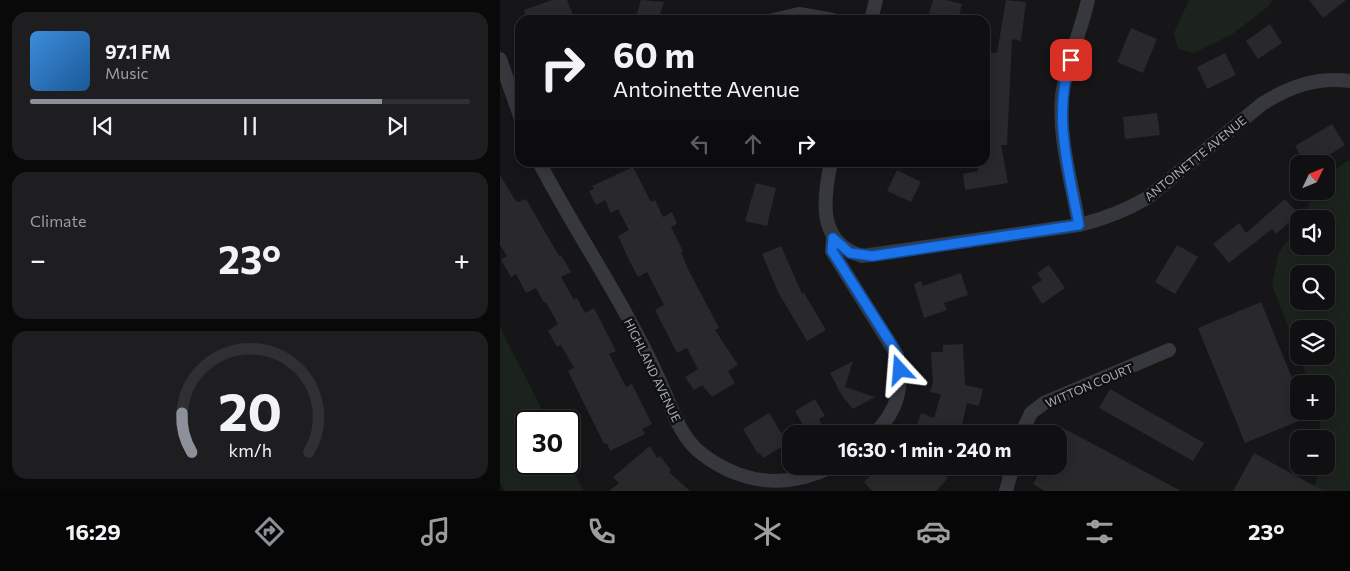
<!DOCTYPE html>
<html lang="en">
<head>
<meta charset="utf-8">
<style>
	:root { --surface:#101012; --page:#1e1e20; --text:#f1f3f6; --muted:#9c9d9f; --line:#303032; --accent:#8c9099 }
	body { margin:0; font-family:Commissioner,sans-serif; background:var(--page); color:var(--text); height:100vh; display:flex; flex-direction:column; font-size:19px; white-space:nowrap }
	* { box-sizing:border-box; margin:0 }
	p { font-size:16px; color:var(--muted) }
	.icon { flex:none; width:28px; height:28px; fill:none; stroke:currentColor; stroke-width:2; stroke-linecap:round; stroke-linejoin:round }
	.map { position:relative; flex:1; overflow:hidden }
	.sheet { display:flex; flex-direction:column; gap:12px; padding:12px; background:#09090a; width:500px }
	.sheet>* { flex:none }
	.hud { position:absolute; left:15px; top:15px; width:475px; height:152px; border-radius:15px; box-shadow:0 2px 12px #0003,0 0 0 1px var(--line); background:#101012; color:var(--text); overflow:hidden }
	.needle { width:32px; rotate:47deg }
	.tools { position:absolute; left:790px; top:155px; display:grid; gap:10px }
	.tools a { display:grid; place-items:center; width:45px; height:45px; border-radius:10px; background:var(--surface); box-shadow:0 2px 12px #0003,0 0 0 1px var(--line); font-size:25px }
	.speed { position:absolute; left:15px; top:410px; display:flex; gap:10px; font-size:25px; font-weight:700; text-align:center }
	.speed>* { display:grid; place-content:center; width:65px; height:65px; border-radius:50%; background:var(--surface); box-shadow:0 2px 12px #0003,0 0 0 1px var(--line); line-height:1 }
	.speed .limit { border:2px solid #111; border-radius:8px; background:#fff; color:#111 }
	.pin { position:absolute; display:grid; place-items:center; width:42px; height:42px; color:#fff; margin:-21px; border-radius:10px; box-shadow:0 2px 8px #0006 }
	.me { position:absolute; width:55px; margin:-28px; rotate:341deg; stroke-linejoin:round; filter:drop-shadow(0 0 4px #0008) }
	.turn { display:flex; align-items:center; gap:18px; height:105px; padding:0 15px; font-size:22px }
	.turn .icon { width:65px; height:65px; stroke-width:2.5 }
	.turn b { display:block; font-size:35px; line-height:42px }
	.lanes { display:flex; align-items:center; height:48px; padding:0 15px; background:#0003; justify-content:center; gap:25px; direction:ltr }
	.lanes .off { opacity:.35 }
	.big { font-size:38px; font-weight:700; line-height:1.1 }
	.sheet .card { flex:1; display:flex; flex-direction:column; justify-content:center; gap:8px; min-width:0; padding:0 18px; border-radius:15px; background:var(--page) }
	.sheet .dial { align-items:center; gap:0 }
	.dial svg { height:130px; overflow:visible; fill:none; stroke:var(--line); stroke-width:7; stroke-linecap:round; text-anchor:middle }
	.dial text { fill:var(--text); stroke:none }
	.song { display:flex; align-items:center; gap:15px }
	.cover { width:60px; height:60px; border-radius:8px; background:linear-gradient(135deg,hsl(210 70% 55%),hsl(210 70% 35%)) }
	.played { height:5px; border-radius:2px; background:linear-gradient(90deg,var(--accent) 80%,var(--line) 80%) }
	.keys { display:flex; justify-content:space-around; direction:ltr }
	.heat { display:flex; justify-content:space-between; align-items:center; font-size:28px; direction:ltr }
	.trip { position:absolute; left:282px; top:425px; width:285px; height:50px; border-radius:15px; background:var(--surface); box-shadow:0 2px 12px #0003,0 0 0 1px var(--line); font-weight:700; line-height:50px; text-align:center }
	.menu { display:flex; height:80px; justify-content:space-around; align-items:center; background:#060607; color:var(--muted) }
	.menu .icon { width:35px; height:35px }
	.menu .active { color:var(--accent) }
	.menu b { font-size:22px; color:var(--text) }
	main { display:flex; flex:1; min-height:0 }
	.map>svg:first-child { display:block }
	.green { fill:#1c231d; fill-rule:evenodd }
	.building { fill:#29292c }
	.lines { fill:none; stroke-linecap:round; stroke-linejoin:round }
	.minor { stroke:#37383d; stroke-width:14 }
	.route-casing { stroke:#114b97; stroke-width:12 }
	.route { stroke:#1a73e8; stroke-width:9 }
	.labels { text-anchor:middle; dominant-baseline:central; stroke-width:5; stroke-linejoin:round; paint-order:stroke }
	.street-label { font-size:12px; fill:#a8adb8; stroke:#111113 }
</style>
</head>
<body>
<main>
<section class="sheet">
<div class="card">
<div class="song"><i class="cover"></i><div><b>97.1 FM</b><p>Music</p></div></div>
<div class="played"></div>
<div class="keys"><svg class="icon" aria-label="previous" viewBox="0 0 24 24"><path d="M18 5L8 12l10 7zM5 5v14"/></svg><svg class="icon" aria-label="pause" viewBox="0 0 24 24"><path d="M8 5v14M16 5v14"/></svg><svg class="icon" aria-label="next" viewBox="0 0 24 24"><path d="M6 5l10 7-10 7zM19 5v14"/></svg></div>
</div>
<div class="card"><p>Climate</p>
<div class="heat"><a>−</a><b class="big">23°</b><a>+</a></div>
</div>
<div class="card dial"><svg viewBox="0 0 100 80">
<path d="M14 69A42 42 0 1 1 86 69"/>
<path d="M14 69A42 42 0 0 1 8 45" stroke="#8c9099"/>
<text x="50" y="56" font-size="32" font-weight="700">20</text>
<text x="50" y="72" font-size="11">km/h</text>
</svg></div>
</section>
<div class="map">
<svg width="850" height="491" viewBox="0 0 850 491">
	<rect width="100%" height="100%" fill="#161618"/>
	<path class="green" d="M689 0H772L769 6 731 35 693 53 678 49 674 33Z
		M847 161H850V491H814L819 466H826V439H821L818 411H826V384H809L799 356H826V329H799V355L772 285 779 252 799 225V246H826V219H804L813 191H826V176ZM799 274H826V301H799Z
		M0 328 48 421H26V464L69 463 84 491H5L0 482Z"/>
	<path class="building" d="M52 0H67L74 17 67 20H27L24 10Z
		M141 0 164 2 158 20H135Z
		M433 0H446L462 4 458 20H427Z
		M506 0 526 2 521 41 512 39 507 145H501L508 183 465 190 463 174 478 171V166L485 165 486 108 490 53H497Z
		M809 0H846L823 18Z
		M770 24 782 43 758 59 746 41Z
		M631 28 657 39 643 73 617 62Z
		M725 53 736 75 707 89 697 67Z
		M657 113 660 135 625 139 623 117Z
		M832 124 845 145 815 164H806L795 146Z
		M133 167 151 202 155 200 163 217 172 212 177 224 171 227 183 251 181 252 188 269 219 328 215 330 238 365 228 371 235 383 212 397 202 385 194 390 185 377 198 369 187 348 177 353 155 310 164 305 147 272 138 277 129 260 118 236 129 230 118 209 111 213 105 200 96 205 89 191 94 189 92 186Z
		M397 170 421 182 411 202 387 191Z
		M0 175 15 200 18 202 26 199 59 256 61 255 71 272 61 277 74 300 77 298 85 313 94 308 116 351 109 354 126 387 132 384 152 424 142 429 145 434 110 451 107 443 104 444 68 371 74 368 61 345 57 347 48 331 58 324 46 302 44 303 36 288 26 293 16 274 11 277 1 260 7 256 0 245Z
		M256 183 276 188 267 226 245 221Z
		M785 199 799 214 776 234 772 229 729 263 713 244 739 223 746 233Z
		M677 245 698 257 675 294 655 282Z
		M281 246 302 294 304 293 326 330 307 341 278 292 262 254Z
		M549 265 565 288 542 304 531 287 542 280 537 273Z
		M461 273 468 295 444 303 447 310 424 318 414 284 421 281 423 286Z
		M761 302 799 395V421L745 443 698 328Z
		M463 344 465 385 483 389 479 406 467 403 460 434H426L415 430 421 413 434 418 441 394 430 392 433 382 431 352H443V345Z
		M353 361 345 387 375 397 353 409 342 396 330 373Z
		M610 389 704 443 693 461 599 408Z
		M315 399 325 416 319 419 327 434H308L295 411Z
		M269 413 285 439 282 441 285 445 263 458 260 453 258 454 243 429Z
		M563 428 681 491H545L533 484 543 466H559V436Z
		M150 446 157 458 160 456 171 470 169 472 190 491H109L119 483 113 477Z
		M754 453 824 491H733Z
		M391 466H436L448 478 436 491H372L364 482 378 468 383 474Z"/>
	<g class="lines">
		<path class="minor" d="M273 20 299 14 333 20
			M371 20 376 0
			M0 59 20 116
			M39 162C66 214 98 263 126 314 137 334 148 354 157 375 170 401 177 435 202 454 243 485 288 489 333 466
			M331 162C323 200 317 242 362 256L579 225C604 219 625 211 647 198L762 104C790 86 817 77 850 81
			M579 225C572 183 558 138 562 96 566 63 581 32 588 0
			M333 238 332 251 397 355C404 386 398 411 374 434
			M521 434 531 413 544 403 669 350
			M506 491 513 466"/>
	</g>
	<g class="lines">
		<defs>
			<path id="route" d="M400 370 397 355 392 345 332 251 333 238 350 253 372 256 579 225C569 171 552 114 571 60"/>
		</defs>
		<use href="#route" class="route-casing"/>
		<use href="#route" class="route"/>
	</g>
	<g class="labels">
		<g class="street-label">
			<text transform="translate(695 158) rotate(-39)">ANTOINETTE AVENUE</text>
			<text transform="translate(153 370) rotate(64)">HIGHLAND AVENUE</text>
			<text transform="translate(589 385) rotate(-23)">WITTON COURT</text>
		</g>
	</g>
</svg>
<div class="tools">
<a><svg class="needle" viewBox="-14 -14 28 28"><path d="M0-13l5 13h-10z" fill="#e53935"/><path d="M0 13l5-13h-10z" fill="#9c9d9f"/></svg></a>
<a><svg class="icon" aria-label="sound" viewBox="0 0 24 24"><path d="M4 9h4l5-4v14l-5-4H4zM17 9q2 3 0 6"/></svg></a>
<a><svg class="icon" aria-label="search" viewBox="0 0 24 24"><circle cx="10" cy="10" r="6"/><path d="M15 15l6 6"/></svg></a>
<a><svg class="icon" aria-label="layers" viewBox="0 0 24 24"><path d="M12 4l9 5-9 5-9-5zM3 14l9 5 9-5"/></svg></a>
<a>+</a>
<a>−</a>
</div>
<div class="speed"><div class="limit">30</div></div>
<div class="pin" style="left:571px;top:60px;background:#d93025"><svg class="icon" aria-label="arrive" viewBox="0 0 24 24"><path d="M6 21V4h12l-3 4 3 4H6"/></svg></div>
<svg class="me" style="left:400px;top:370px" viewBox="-20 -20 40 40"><path d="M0-17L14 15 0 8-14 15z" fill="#1a73e8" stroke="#fff" stroke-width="4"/></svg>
<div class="trip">16:30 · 1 min · 240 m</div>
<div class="hud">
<div class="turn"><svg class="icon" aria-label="right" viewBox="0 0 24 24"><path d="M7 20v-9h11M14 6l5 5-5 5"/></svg><div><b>60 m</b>Antoinette Avenue</div></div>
<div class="lanes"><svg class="icon off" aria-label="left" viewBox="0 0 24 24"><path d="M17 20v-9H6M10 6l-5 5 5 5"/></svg><svg class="icon off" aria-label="ahead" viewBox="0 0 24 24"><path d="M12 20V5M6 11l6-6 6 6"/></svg><svg class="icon" aria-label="right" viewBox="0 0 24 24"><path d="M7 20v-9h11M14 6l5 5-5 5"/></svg></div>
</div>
</div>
</main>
<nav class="menu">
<b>16:29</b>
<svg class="icon active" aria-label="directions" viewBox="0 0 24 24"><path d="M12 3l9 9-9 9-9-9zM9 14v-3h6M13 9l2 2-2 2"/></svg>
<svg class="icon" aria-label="music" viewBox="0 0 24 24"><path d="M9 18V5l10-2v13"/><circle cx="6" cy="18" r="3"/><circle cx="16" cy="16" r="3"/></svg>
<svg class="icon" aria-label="phone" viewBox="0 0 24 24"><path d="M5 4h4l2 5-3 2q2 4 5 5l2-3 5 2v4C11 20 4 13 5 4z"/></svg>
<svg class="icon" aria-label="climate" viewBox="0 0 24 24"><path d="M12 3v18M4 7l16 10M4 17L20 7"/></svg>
<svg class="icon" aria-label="car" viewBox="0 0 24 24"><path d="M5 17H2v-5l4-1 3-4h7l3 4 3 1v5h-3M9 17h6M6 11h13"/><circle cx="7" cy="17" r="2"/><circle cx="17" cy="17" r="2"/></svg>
<svg class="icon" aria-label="filters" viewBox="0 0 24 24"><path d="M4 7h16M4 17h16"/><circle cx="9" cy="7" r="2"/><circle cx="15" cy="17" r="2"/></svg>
<b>23°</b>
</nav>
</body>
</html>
